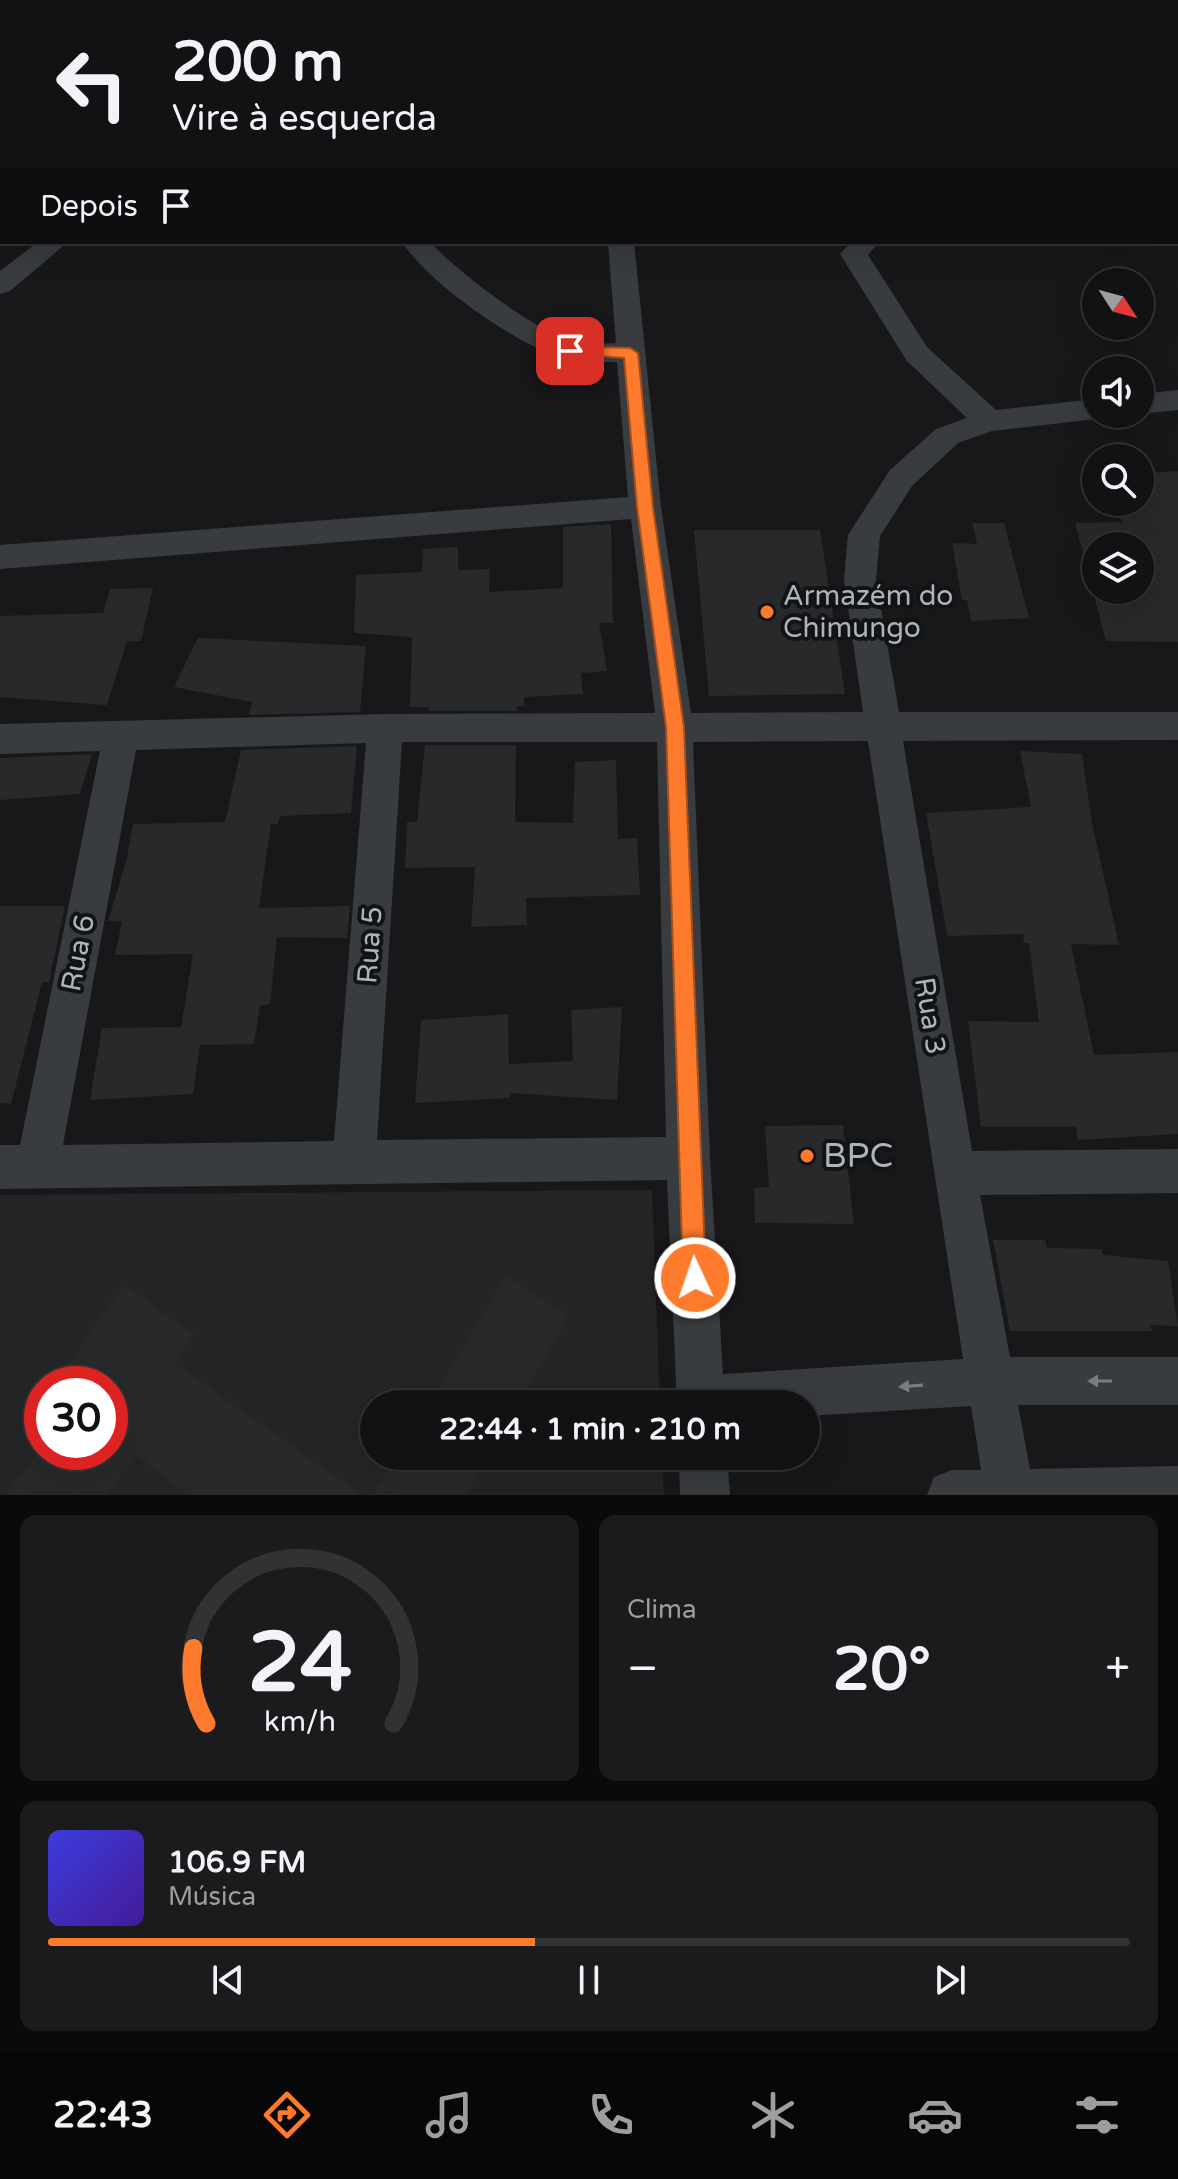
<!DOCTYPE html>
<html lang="pt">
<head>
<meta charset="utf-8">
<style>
	:root { --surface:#121214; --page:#1b1b1d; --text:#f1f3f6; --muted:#9c9ea0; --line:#313234; --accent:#fe7a2c }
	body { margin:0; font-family:"Varela Round",sans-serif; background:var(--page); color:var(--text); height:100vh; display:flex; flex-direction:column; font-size:30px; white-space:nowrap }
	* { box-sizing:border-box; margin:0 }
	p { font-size:26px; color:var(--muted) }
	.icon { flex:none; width:44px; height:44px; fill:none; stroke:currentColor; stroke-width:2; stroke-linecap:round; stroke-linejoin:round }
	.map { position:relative; height:1495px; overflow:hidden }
	.details { display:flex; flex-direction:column; gap:20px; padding:20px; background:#0a0a0b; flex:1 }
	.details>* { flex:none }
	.guide { position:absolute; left:0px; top:0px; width:1178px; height:244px; box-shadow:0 8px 32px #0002,0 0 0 2px var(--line); background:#121214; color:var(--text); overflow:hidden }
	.needle { width:52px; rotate:126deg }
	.controls { position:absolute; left:1082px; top:268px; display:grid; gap:16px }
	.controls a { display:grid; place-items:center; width:72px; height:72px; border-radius:50%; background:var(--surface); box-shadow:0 8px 32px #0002,0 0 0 2px var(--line); font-size:40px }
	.speed { position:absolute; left:24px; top:1366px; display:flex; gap:16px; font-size:40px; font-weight:700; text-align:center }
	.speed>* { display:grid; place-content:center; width:104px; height:104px; border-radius:50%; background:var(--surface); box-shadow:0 8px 32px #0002,0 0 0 2px var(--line); line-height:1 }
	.speed .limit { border:12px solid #d22; background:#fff; color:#111 }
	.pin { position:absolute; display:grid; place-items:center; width:68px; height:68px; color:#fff; margin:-34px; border-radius:16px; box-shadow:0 4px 12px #0006 }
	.me { position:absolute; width:88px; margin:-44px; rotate:357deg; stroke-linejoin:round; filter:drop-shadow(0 0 6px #0008) }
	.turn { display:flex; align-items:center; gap:28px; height:168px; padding:0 40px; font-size:36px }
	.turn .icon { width:104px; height:104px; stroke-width:2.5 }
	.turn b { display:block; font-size:56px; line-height:68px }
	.then { display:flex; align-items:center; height:76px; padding:0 40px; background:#0003; gap:16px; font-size:30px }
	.big { font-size:60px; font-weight:700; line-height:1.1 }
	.details .tile { flex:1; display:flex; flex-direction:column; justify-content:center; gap:12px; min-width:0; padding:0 28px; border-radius:16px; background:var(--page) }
	.details .dial { align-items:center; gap:0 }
	.dial svg { height:208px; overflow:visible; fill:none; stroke:var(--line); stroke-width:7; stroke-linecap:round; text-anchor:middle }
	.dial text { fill:var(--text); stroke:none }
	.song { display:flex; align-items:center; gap:24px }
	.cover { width:96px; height:96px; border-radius:12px; background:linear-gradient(135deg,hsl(240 70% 55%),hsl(260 70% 35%)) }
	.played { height:8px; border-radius:4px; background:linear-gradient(90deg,var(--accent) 45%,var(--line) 45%) }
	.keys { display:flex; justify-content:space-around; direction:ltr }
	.heat { display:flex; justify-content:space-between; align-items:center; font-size:44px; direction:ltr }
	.details .tiles { flex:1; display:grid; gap:20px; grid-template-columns:1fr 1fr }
	.tile:last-child { grid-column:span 2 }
	.trip { position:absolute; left:360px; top:1390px; width:460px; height:80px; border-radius:40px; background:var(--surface); box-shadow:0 8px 32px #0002,0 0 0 2px var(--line); font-weight:700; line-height:80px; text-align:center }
	.menu { display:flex; height:128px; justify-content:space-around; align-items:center; background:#070708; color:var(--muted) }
	.menu .icon { width:56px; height:56px }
	.menu .current { color:var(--accent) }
	.menu b { font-size:36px; color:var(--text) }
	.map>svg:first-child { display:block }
	.built { fill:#242527; fill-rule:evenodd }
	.building { fill:#28292b; fill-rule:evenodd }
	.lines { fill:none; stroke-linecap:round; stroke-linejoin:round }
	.minor { fill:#383c3f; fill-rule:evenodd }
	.oneway { fill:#767e83 }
	.route { fill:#fe7a2c; stroke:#a54f1d; stroke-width:2 }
	.poi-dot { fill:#fe7a2c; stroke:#131315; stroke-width:3 }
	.labels { text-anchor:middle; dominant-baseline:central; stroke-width:8; stroke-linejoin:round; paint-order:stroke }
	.poi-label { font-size:28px; fill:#a9b4bb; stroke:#131315; text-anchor:start }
	.street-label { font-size:28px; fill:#a9b4bb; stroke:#131315 }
	.near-poi-label { font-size:34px; fill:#a9b4bb; stroke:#131315; text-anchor:start }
</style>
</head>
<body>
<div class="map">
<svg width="1178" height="1495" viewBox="0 0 1178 1495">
	<rect width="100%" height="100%" fill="#18181a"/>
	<path class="built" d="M652 1190 660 1404H374V1456H662L664 1495H0V1195ZM42 1384H110V1452H42Z"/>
	<path class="building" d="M1178 471V642L1106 641 1075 523 1122 522 1117 512 1132 511 1129 503 1140 502V473ZM1096 546H1140V590H1096Z
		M972 523H1004L1029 618 971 621 967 600H962L952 543 977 544Z
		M611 524 613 623H599L607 671 581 673 583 694 524 697V706H517V711H428L429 707H410L412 637 354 633 356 575 422 572 423 549 458 547V570L490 569 489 592 563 588V527Z
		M694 530H820L845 694 709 696Z
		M153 588 141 641H127L107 705 0 697V616L103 613 110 589Z
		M198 638 366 646 360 712 249 715 252 702 174 687Z
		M425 745H516L515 822 573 823 575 762 616 760 618 839 637 838 640 895 526 898 527 925 471 927 475 867 405 868 407 822H417Z
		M357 746 351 813 280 816 278 824H271L259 908 350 906 347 938 277 937 270 1004 260 1006 254 1044 200 1045 193 1094 90 1100 102 1028 181 1027 193 954 115 955 122 921H108L126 862 133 824 225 822 241 750Z
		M1020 751 1082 754 1092 823 1119 945 1071 944 1094 1055 1178 1052V1134L1078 1140 1076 1127H981L968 1021 1039 1022 1029 943H1024L1023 934 947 936 926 813 1031 807Z
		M92 754 80 794 0 800V758Z
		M0 906H65L49 982H42L11 1104 0 1103Z
		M622 1007 617 1100 510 1093V1098L415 1103 421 1020 508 1014 509 1064 573 1061 571 1010Z
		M843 1125 854 1224 755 1223 754 1188 769 1187 765 1126Z
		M993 1240H1045L1047 1248 1102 1249 1103 1255 1168 1261 1178 1326 1150 1325 1152 1331H1010Z
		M506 1276 569 1316 519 1404H429Z
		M124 1285 194 1335 174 1363 361 1495H188L136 1455 107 1495H6L38 1452H110V1384H53Z
		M397 1456H489L467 1495H373Z"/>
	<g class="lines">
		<path class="minor" d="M87 0H109V2H87Z
			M593 0H615V2H593Z
			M0 68H2V82H0Z
			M0 185H2V201H0Z
			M38 242H68L10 291 0 294V271Z
			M402 242H430C459 273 532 329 572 341 586 345 602 344 616 343L608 242H634L661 507 691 713 863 712 844 580 848 535 890 470 936 429 967 418 907 361 840 254 851 242H879L868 255 927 347 996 410 1096 399V414H1108L1096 419 992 431 958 443 912 486 880 536 876 580 899 712H1178V740L903 741 972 1151 1178 1149V1193L980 1195 1010 1357H1178V1405H1018L1030 1469 1178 1466V1495H927L934 1477 952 1470H981L971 1406 806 1416V1404H677L667 1180 0 1189V1145H20L100 751 0 754V724L385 714 655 713 631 519 0 569V545L628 497 617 362C596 362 576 363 556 356 509 339 429 283 402 242ZM868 741 963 1359 723 1374 710 1158 693 742ZM402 742H657L666 1137 377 1140ZM366 743 334 1141 63 1145 136 750Z
			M1178 390V410L1140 414V394Z
			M679 1456H727L730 1495H680Z"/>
	</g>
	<defs><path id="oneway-solid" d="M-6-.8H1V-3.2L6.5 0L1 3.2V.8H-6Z" transform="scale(2)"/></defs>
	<g class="oneway">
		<use href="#oneway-solid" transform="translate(1100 1381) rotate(-180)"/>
		<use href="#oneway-solid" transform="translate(911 1386) rotate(176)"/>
	</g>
	<path class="route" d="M570 346 630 348 638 353 653 507 684 727 706 1278 703 1286 695 1290 686 1286 683 1278 666 727 637 507 624 358 565 354 563 351Z"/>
	<g class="poi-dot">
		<circle cx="767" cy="612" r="8"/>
		<circle cx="807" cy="1156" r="8"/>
	</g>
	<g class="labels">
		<g class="poi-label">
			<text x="783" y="596">Armazém do<tspan x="783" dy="32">Chimungo</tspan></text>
		</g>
		<g class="street-label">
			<text transform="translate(370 945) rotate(-86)">Rua 5</text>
			<text transform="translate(78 953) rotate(-79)">Rua 6</text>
			<text transform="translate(930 1016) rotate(81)">Rua 3</text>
		</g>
		<g class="near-poi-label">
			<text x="823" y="1156">BPC</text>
		</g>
	</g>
</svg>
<div class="controls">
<a><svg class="needle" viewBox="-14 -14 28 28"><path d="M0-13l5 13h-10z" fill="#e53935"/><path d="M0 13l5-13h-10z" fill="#9c9ea0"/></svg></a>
<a><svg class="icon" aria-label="sound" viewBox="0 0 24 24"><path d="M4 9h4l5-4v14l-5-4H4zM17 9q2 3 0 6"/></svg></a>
<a><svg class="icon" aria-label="search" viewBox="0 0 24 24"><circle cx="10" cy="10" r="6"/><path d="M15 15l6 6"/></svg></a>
<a><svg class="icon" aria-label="layers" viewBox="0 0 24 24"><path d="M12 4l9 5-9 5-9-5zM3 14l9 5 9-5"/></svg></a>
</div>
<div class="speed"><div class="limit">30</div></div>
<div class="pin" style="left:570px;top:351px;background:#d93025"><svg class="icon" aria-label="arrive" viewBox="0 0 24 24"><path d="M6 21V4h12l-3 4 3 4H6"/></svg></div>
<svg class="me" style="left:695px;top:1278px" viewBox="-20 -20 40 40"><circle r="17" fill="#fe7a2c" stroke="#fff" stroke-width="3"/><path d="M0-11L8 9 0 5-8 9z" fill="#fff"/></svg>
<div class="trip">22:44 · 1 min · 210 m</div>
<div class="guide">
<div class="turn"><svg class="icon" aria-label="left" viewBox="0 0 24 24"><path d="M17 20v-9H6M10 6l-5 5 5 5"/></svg><div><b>200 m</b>Vire à esquerda</div></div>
<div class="then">Depois<svg class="icon" aria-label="arrive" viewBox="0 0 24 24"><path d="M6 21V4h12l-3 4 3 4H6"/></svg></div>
</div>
</div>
<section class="details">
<div class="tiles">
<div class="tile dial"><svg viewBox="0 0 100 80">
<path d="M14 69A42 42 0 1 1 86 69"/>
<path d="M14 69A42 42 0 0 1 9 40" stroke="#fe7a2c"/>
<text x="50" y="56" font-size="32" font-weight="700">24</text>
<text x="50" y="72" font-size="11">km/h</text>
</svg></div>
<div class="tile"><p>Clima</p>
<div class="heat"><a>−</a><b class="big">20°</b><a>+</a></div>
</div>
<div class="tile">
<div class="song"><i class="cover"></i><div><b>106.9 FM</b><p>Música</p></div></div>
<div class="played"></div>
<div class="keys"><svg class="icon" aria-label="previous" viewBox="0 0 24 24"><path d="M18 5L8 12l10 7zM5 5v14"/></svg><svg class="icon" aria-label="pause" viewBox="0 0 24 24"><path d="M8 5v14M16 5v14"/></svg><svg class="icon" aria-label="next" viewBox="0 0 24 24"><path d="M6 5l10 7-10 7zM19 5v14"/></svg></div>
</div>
</div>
</section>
<nav class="menu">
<b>22:43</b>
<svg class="icon current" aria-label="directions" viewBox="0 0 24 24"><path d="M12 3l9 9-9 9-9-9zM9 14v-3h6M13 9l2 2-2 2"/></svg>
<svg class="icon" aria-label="music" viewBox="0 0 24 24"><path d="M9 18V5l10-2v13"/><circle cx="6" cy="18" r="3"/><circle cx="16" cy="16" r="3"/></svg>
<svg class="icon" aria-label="phone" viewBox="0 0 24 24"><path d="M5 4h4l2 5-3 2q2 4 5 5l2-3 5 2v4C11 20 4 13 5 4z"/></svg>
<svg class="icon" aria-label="climate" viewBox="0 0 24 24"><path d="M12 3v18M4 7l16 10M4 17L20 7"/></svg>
<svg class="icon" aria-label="car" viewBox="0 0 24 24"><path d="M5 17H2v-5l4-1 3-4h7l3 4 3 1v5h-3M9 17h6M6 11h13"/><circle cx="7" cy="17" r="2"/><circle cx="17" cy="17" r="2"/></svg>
<svg class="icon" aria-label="filters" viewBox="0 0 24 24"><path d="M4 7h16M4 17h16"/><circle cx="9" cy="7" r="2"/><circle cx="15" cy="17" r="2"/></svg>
</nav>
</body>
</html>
